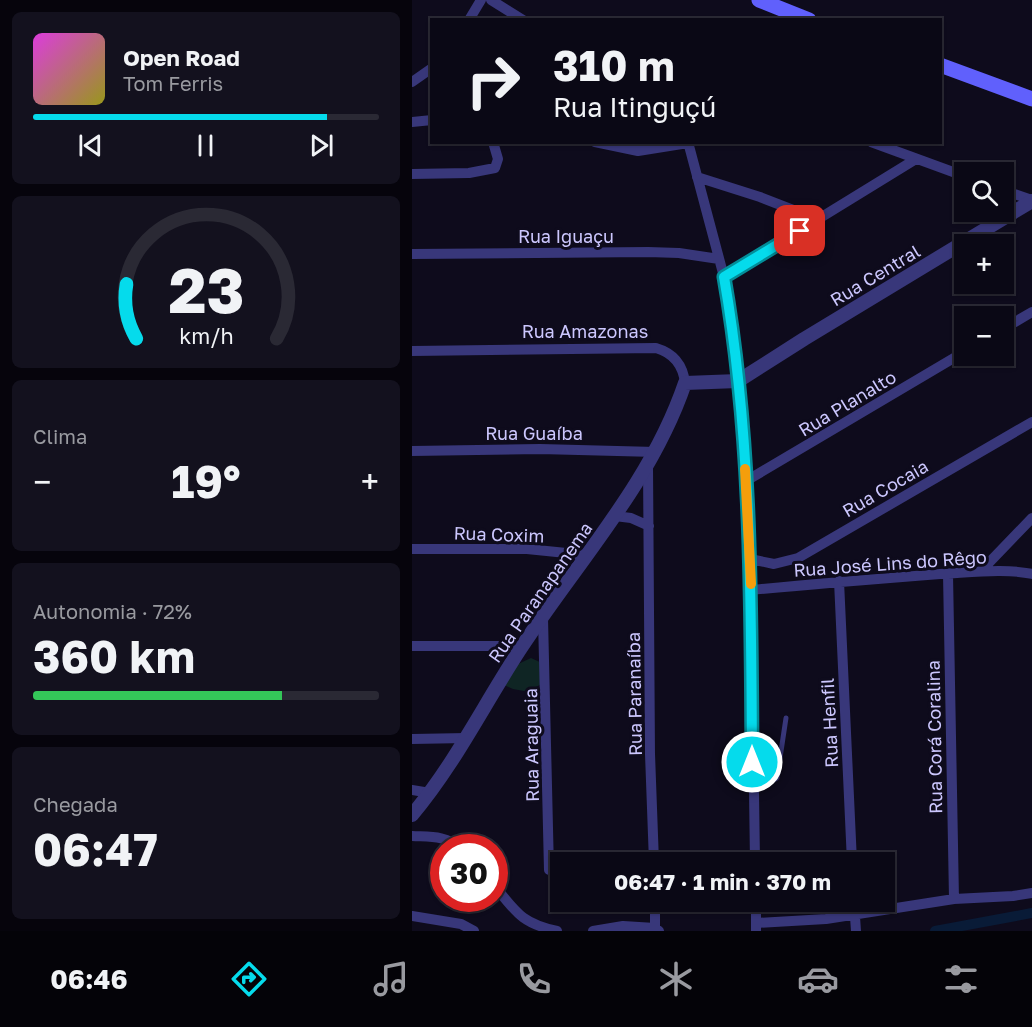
<!DOCTYPE html>
<html lang="pt">
<head>
<meta charset="utf-8">
<style>
	:root { --surface:#0a0815; --page:#13111e; --text:#f1f3f6; --muted:#999aa0; --line:#2a2934; --accent:#05dbec }
	body { margin:0; font-family:"Golos Text",sans-serif; background:var(--page); color:var(--text); height:100vh; display:flex; flex-direction:column; font-size:22px; white-space:nowrap }
	* { box-sizing:border-box; margin:0 }
	p { font-size:20px; color:var(--muted) }
	.icon { flex:none; width:33px; height:33px; fill:none; stroke:currentColor; stroke-width:2; stroke-linecap:round; stroke-linejoin:round }
	.map { position:relative; flex:1; overflow:hidden }
	.side { display:flex; flex-direction:column; gap:12px; padding:12px; background:#06040c; width:412px }
	.side>* { flex:none }
	.top-card { position:absolute; left:18px; top:18px; width:512px; height:126px; border-radius:0px; box-shadow:0 2px 4px #0004,0 0 0 2px var(--line); background:#0a0815; color:var(--text); overflow:hidden }
	.tools { position:absolute; left:542px; top:162px; display:grid; gap:12px }
	.tools a { display:grid; place-items:center; width:60px; height:60px; border-radius:0px; background:var(--surface); box-shadow:0 2px 4px #0004,0 0 0 2px var(--line); font-size:30px }
	.speed { position:absolute; left:18px; top:834px; display:flex; gap:12px; font-size:30px; font-weight:700; text-align:center }
	.speed>* { display:grid; place-content:center; width:78px; height:78px; border-radius:50%; background:var(--surface); box-shadow:0 2px 4px #0004,0 0 0 2px var(--line); line-height:1 }
	.speed .limit { border:9px solid #d22; background:#fff; color:#111 }
	.pin { position:absolute; display:grid; place-items:center; width:51px; height:51px; color:#fff; margin:-26px; border-radius:12px; box-shadow:0 3px 9px #0006 }
	.me { position:absolute; width:66px; margin:-33px; rotate:0deg; stroke-linejoin:round; filter:drop-shadow(0 0 4px #0008) }
	.turn { display:flex; align-items:center; gap:21px; height:126px; padding:0 24px; font-size:27px }
	.turn .icon { width:78px; height:78px; stroke-width:2.5 }
	.turn b { display:block; font-size:42px; line-height:51px }
	.big { font-size:45px; font-weight:700; line-height:1.1 }
	.side .card { flex:1; display:flex; flex-direction:column; justify-content:center; gap:9px; min-width:0; padding:0 21px; border-radius:9px; background:var(--page) }
	.side .dial { align-items:center; gap:0 }
	.dial svg { height:156px; overflow:visible; fill:none; stroke:var(--line); stroke-width:7; stroke-linecap:round; text-anchor:middle }
	.dial text { fill:var(--text); stroke:none }
	.song { display:flex; align-items:center; gap:18px }
	.cover { width:72px; height:72px; border-radius:9px; background:linear-gradient(135deg,hsl(300 70% 55%),hsl(60 70% 35%)) }
	.played { height:6px; border-radius:3px; background:linear-gradient(90deg,var(--accent) 85%,var(--line) 85%) }
	.keys { display:flex; justify-content:space-around; direction:ltr }
	.heat { display:flex; justify-content:space-between; align-items:center; font-size:33px; direction:ltr }
	.charge { height:9px; border-radius:4px; background:linear-gradient(90deg,#34c759 72%,var(--line) 0) }
	.trip { position:absolute; left:138px; top:852px; width:345px; height:60px; border-radius:0px; background:var(--surface); box-shadow:0 2px 4px #0004,0 0 0 2px var(--line); font-weight:700; line-height:60px; text-align:center }
	.dock { display:flex; height:96px; justify-content:space-around; align-items:center; background:#040308; color:var(--muted) }
	.dock .icon { width:42px; height:42px }
	.dock .active { color:var(--accent) }
	.dock b { font-size:27px; color:var(--text) }
	main { display:flex; flex:1; min-height:0 }
	.map>svg:first-child { display:block }
	.green { fill:#0f2524 }
	.lines { fill:none; stroke-linecap:round; stroke-linejoin:round }
	.canal { stroke:#091b37; stroke-width:10 }
	.service { stroke:#38377a; stroke-width:5 }
	.minor { stroke:#38377a; stroke-width:10 }
	.tertiary { stroke:#38377a; stroke-width:14 }
	.secondary { stroke:#6060fc; stroke-width:15 }
	.route-casing { stroke:#038e99; stroke-width:15 }
	.route { stroke:#05dbec; stroke-width:10 }
	.slow { stroke:#f59e0b; stroke-width:10 }
	.labels { text-anchor:middle; dominant-baseline:central; stroke-width:6; stroke-linejoin:round; paint-order:stroke }
	.street-label { font-size:18px; fill:#ccc7fe; stroke:#0e0b1c }
</style>
</head>
<body>
<main>
<section class="side">
<div class="card">
<div class="song"><i class="cover"></i><div><b>Open Road</b><p>Tom Ferris</p></div></div>
<div class="played"></div>
<div class="keys"><svg class="icon" aria-label="previous" viewBox="0 0 24 24"><path d="M18 5L8 12l10 7zM5 5v14"/></svg><svg class="icon" aria-label="pause" viewBox="0 0 24 24"><path d="M8 5v14M16 5v14"/></svg><svg class="icon" aria-label="next" viewBox="0 0 24 24"><path d="M6 5l10 7-10 7zM19 5v14"/></svg></div>
</div>
<div class="card dial"><svg viewBox="0 0 100 80">
<path d="M14 69A42 42 0 1 1 86 69"/>
<path d="M14 69A42 42 0 0 1 9 41" stroke="#05dbec"/>
<text x="50" y="56" font-size="32" font-weight="700">23</text>
<text x="50" y="72" font-size="11">km/h</text>
</svg></div>
<div class="card"><p>Clima</p>
<div class="heat"><a>−</a><b class="big">19°</b><a>+</a></div>
</div>
<div class="card"><p>Autonomia · 72%</p><b class="big">360 km</b><div class="charge"></div></div>
<div class="card"><p>Chegada</p><b class="big">06:47</b></div>
</section>
<div class="map">
<svg width="620" height="931" viewBox="0 0 620 931">
	<rect width="100%" height="100%" fill="#0e0b1c"/>
	<path class="green" d="M119 658 132 664 129 684 117 692 101 689 90 684 104 665Z"/>
	<g class="lines">
		<path class="canal" d="M523 931 620 913"/>
		<path class="service" d="M342 784H354L365 778 374 718"/>
		<path class="minor" d="M79 0 111 20
			M57 20 69 0
			M0 82 20 68
			M0 122 20 120
			M183 142 226 151 276 143
			M276 142 312 277 319 320 326 381 334 481 339 584 343 862
			M459 142 552 176
			M0 174 57 173 83 168 86 159 81 142
			M285 177 348 197 407 220
			M591 190 620 200
			M0 254 236 252 267 253 307 259
			M312 277 504 159
			M591 329 620 312
			M0 351 244 348C261 353 271 365 273 383
			M0 451 128 449 244 452
			M236 465 238 754 242 862
			M334 481 552 352
			M203 516 219 518 237 526
			M0 549H115L174 555
			M338 559 362 564 386 558 620 422
			M569 571 620 518
			M536 574 542 899
			M427 581 440 862
			M339 590C402 584 465 579 528 574 554 573 595 568 620 574
			M131 618 137 870
			M0 646H111
			M0 739 55 738
			M0 790 18 793
			M0 836C16 837 35 835 47 848
			M82 885C104 912 109 923 145 931
			M243 902V928
			M344 902V931
			M442 902 444 931
			M0 916 49 924 62 931
			M344 923 414 919 542 899 601 896 620 893
			M181 931 211 926 243 928 247 931"/>
		<path class="tertiary" d="M0 815C43 764 72 704 109 648 166 561 239 483 273 383L326 381 392 339 620 201"/>
		<path class="secondary" d="M347 0 397 20
			M528 65 620 99"/>
	</g>
	<g class="lines">
		<defs>
			<path id="route" d="M340 762C339 600 340 437 312 277L388 231"/>
		</defs>
		<use href="#route" class="route-casing"/>
		<use href="#route" class="route"/>
		<path class="slow" d="M333 469 339 584"/>
	</g>
	<g class="labels">
		<g class="street-label">
			<text x="154" y="236">Rua Iguaçu</text>
			<text transform="translate(463 275) rotate(-31)">Rua Central</text>
			<text x="173" y="331">Rua Amazonas</text>
			<text transform="translate(435 403) rotate(-31)">Rua Planalto</text>
			<text x="122" y="433">Rua Guaíba</text>
			<text transform="translate(473 488) rotate(-30)">Rua Cocaia</text>
			<text transform="translate(87 534) rotate(2)">Rua Coxim</text>
			<text transform="translate(478 563) rotate(-4)">Rua José Lins do Rêgo</text>
			<text transform="translate(128 592) rotate(-55)">Rua Paranapanema</text>
			<text transform="translate(222 694) rotate(-91)">Rua Paranaíba</text>
			<text transform="translate(417 723) rotate(-93)">Rua Henfil</text>
			<text transform="translate(522 737) rotate(-91)">Rua Corá Coralina</text>
			<text transform="translate(119 745) rotate(-91)">Rua Araguaia</text>
		</g>
	</g>
</svg>
<div class="tools">
<a><svg class="icon" aria-label="search" viewBox="0 0 24 24"><circle cx="10" cy="10" r="6"/><path d="M15 15l6 6"/></svg></a>
<a>+</a>
<a>−</a>
</div>
<div class="speed"><div class="limit">30</div></div>
<div class="pin" style="left:388px;top:231px;background:#d93025"><svg class="icon" aria-label="arrive" viewBox="0 0 24 24"><path d="M6 21V4h12l-3 4 3 4H6"/></svg></div>
<svg class="me" style="left:340px;top:762px" viewBox="-20 -20 40 40"><circle r="17" fill="#05dbec" stroke="#fff" stroke-width="3"/><path d="M0-11L8 9 0 5-8 9z" fill="#fff"/></svg>
<div class="trip">06:47 · 1 min · 370 m</div>
<div class="top-card">
<div class="turn"><svg class="icon" aria-label="right" viewBox="0 0 24 24"><path d="M7 20v-9h11M14 6l5 5-5 5"/></svg><div><b>310 m</b>Rua Itinguçú</div></div>
</div>
</div>
</main>
<nav class="dock">
<b>06:46</b>
<svg class="icon active" aria-label="directions" viewBox="0 0 24 24"><path d="M12 3l9 9-9 9-9-9zM9 14v-3h6M13 9l2 2-2 2"/></svg>
<svg class="icon" aria-label="music" viewBox="0 0 24 24"><path d="M9 18V5l10-2v13"/><circle cx="6" cy="18" r="3"/><circle cx="16" cy="16" r="3"/></svg>
<svg class="icon" aria-label="phone" viewBox="0 0 24 24"><path d="M5 4h4l2 5-3 2q2 4 5 5l2-3 5 2v4C11 20 4 13 5 4z"/></svg>
<svg class="icon" aria-label="climate" viewBox="0 0 24 24"><path d="M12 3v18M4 7l16 10M4 17L20 7"/></svg>
<svg class="icon" aria-label="car" viewBox="0 0 24 24"><path d="M5 17H2v-5l4-1 3-4h7l3 4 3 1v5h-3M9 17h6M6 11h13"/><circle cx="7" cy="17" r="2"/><circle cx="17" cy="17" r="2"/></svg>
<svg class="icon" aria-label="filters" viewBox="0 0 24 24"><path d="M4 7h16M4 17h16"/><circle cx="9" cy="7" r="2"/><circle cx="15" cy="17" r="2"/></svg>
</nav>
</body>
</html>
